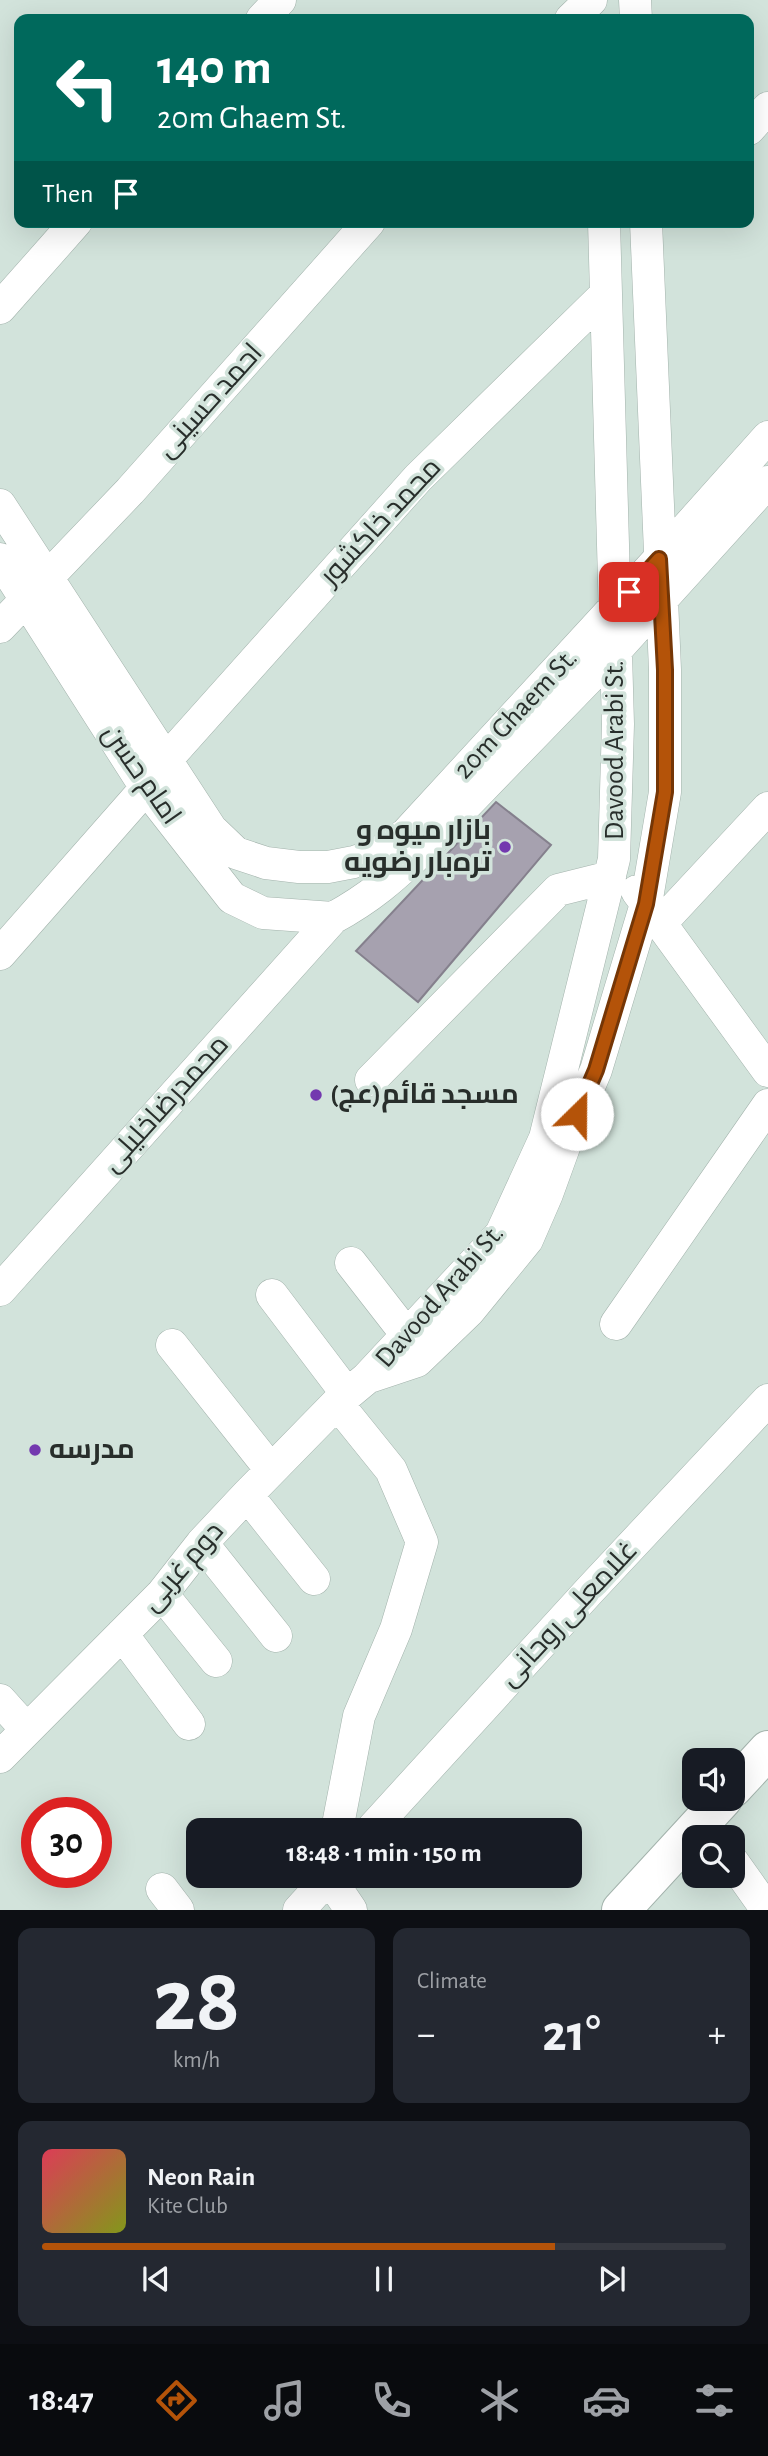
<!DOCTYPE html>
<html lang="en">
<head>
<meta charset="utf-8">
<style>
	:root { --surface:#171b24; --page:#242831; --text:#f1f3f6; --muted:#9ea1a6; --line:#363941; --accent:#b45309 }
	body { margin:0; font-family:"Alegreya Sans",Cairo,sans-serif; background:var(--page); color:var(--text); height:100vh; display:flex; flex-direction:column; font-size:26px; white-space:nowrap }
	* { box-sizing:border-box; margin:0 }
	p { font-size:23px; color:var(--muted) }
	.icon { flex:none; width:38px; height:38px; fill:none; stroke:currentColor; stroke-width:2; stroke-linecap:round; stroke-linejoin:round }
	.map { position:relative; height:1910px; overflow:hidden }
	.sheet { display:flex; flex-direction:column; gap:18px; padding:18px; background:#0d0f14; flex:1 }
	.sheet>* { flex:none }
	.top-card { position:absolute; left:14px; top:14px; width:740px; height:214px; border-radius:14px; box-shadow:0 7px 28px #0002; background:#00695c; color:#fff; overflow:hidden }
	.controls { position:absolute; left:682px; top:1748px; display:grid; gap:14px }
	.controls a { display:grid; place-items:center; width:63px; height:63px; border-radius:14px; background:var(--surface); box-shadow:0 7px 28px #0002; font-size:35px }
	.speed { position:absolute; left:21px; top:1797px; display:flex; gap:14px; font-size:35px; font-weight:700; text-align:center }
	.speed>* { display:grid; place-content:center; width:91px; height:91px; border-radius:50%; background:var(--surface); box-shadow:0 7px 28px #0002; line-height:1 }
	.speed .limit { border:10px solid #d22; background:#fff; color:#111 }
	.pin { position:absolute; display:grid; place-items:center; width:60px; height:60px; color:#fff; margin:-30px; border-radius:14px; box-shadow:0 4px 10px #0006 }
	.me { position:absolute; width:77px; margin:-38px; rotate:23deg; stroke-linejoin:round; filter:drop-shadow(0 0 5px #0008) }
	.turn { display:flex; align-items:center; gap:24px; height:147px; padding:0 28px; font-size:32px }
	.turn .icon { width:91px; height:91px; stroke-width:2.5 }
	.turn b { display:block; font-size:49px; line-height:60px }
	.then { display:flex; align-items:center; height:66px; padding:0 28px; background:#0003; gap:14px; font-size:26px }
	.big { font-size:52px; font-weight:700; line-height:1.1 }
	.sheet .tile { flex:1; display:flex; flex-direction:column; justify-content:center; gap:10px; min-width:0; padding:0 24px; border-radius:14px; background:var(--page) }
	.sheet .dial { align-items:center; gap:0 }
	.dial b { font-size:91px; line-height:1 }
	.song { display:flex; align-items:center; gap:21px }
	.cover { width:84px; height:84px; border-radius:10px; background:linear-gradient(135deg,hsl(350 70% 55%),hsl(70 70% 35%)) }
	.played { height:7px; border-radius:4px; background:linear-gradient(90deg,var(--accent) 75%,var(--line) 75%) }
	.keys { display:flex; justify-content:space-around; direction:ltr }
	.heat { display:flex; justify-content:space-between; align-items:center; font-size:38px; direction:ltr }
	.sheet .tiles { flex:1; display:grid; gap:18px; grid-template-columns:1fr 1fr }
	.tile:last-child { grid-column:span 2 }
	.trip { position:absolute; left:186px; top:1818px; width:396px; height:70px; border-radius:14px; background:var(--surface); box-shadow:0 7px 28px #0002; font-weight:700; line-height:70px; text-align:center }
	.tab-bar { display:flex; height:112px; justify-content:space-around; align-items:center; background:#090b0e; color:var(--muted) }
	.tab-bar .icon { width:49px; height:49px }
	.tab-bar .on { color:var(--accent) }
	.tab-bar b { font-size:32px; color:var(--text) }
	.map>svg:first-child { display:block }
	.building { fill:#a6a1af; stroke:#85808d; stroke-width:2 }
	.lines { fill:none; stroke-linecap:round; stroke-linejoin:round }
	.street-casing { stroke:#a3b3ac; stroke-width:33 }
	.secondary-casing { stroke:#a3b3ac; stroke-width:40 }
	.street { stroke:#fff; stroke-width:32 }
	.secondary { stroke:#fff; stroke-width:38 }
	.route-casing { stroke:#753606; stroke-width:18 }
	.route { stroke:#b45309; stroke-width:12 }
	.poi-dot { fill:#7339af; stroke:#d2e3db; stroke-width:2.5 }
	.labels { text-anchor:middle; dominant-baseline:central; stroke-width:7; stroke-linejoin:round; paint-order:stroke }
	.street-label { font-size:28px; fill:#282e2b; stroke:#d2e3db }
	.poi-label { font-size:28px; font-weight:bold; fill:#282e2b; stroke:#d2e3db; text-anchor:start }
</style>
</head>
<body>
<div class="map">
<svg width="768" height="1910" viewBox="0 0 768 1910">
	<rect width="100%" height="100%" fill="#d2e3db"/>
	<path class="building" d="M496 802 551 845 418 1002 356 951Z"/>
	<g class="lines">
		<defs>
			<path id="street" d="M635 0 636 19
				M262 19 280 0
				M571 19 591 0
				M749 129 768 108
				M0 308 76 222
				M0 505 211 829 236 853 266 863 299 867H328L354 862 377 854 406 834 659 559 768 437
				M0 559 146 788 232 898 263 913 333 918
				M0 627 130 491 369 222
				M637 891 768 1071
				M660 924 768 808
				M0 954 146 788 166 760 418 478 606 294
				M371 1080 558 890 610 877
				M351 1263 407 1335
				M0 1290 333 918C370 898 394 877 423 849L616 650 768 482
				M272 1295 347 1394
				M616 1324 768 1105
				M172 1345 271 1470
				M369 1377 417 1361 469 1311 527 1240 547 1194 568 1136 596 1070 646 904 665 792V670L646 222
				M337 1403 391 1470 422 1542 396 1629 359 1716 337 1830
				M247 1495 314 1579
				M202 1543 276 1636
				M162 1594 216 1661
				M122 1634 189 1724
				M0 1700 26 1729
				M0 1757 162 1594 202 1543 247 1495 337 1403 367 1378 501 1234 545 1138 614 859 618 724 604 222
				M371 1830 590 1590 768 1400
				M733 1862 767 1910
				M328 1876 351 1910
				M162 1889 178 1910
				M299 1910 330 1876"/>
			<path id="secondary" d="M733 1788 768 1750
				M621 1910 723 1799"/>
		</defs>
		<use href="#street" class="street-casing"/>
		<use href="#secondary" class="secondary-casing"/>
		<use href="#street" class="street"/>
		<use href="#secondary" class="secondary"/>
	</g>
	<g class="lines">
		<defs>
			<path id="route" d="M577 1114 596 1070 646 904 665 792V670L659 559 629 592"/>
		</defs>
		<use href="#route" class="route-casing"/>
		<use href="#route" class="route"/>
	</g>
	<g class="poi-dot">
		<circle cx="505" cy="847" r="7"/>
		<circle cx="316" cy="1095" r="7"/>
		<circle cx="35" cy="1450" r="7"/>
	</g>
	<g class="labels">
		<g class="street-label">
			<text transform="translate(210 401) rotate(-48)">احمد حسینی</text>
			<text transform="translate(381 522) rotate(-47)">محمد خاکشور</text>
			<text transform="translate(516 714) rotate(-47)">20m Ghaem St.</text>
			<text transform="translate(615 750) rotate(-90)">Davood Arabi St.</text>
			<text transform="translate(141 775) rotate(55)">امام حسن</text>
			<text transform="translate(166 1104) rotate(-48)">محمدرضاخلیلی</text>
			<text transform="translate(440 1296) rotate(-49)">Davood Arabi St.</text>
			<text transform="translate(183 1567) rotate(-49)">دوم غربی</text>
			<text transform="translate(569 1614) rotate(-47)">غلامعلی روحانی</text>
		</g>
		<g class="poi-label">
			<text x="491" y="831" text-anchor="end">بازار میوه و<tspan x="491" dy="32">تره‌بار رضویه</tspan></text>
			<text x="330" y="1095">مسجد قائم(عج)</text>
			<text x="49" y="1450">مدرسه</text>
		</g>
	</g>
</svg>
<div class="controls">
<a><svg class="icon" aria-label="sound" viewBox="0 0 24 24"><path d="M4 9h4l5-4v14l-5-4H4zM17 9q2 3 0 6"/></svg></a>
<a><svg class="icon" aria-label="search" viewBox="0 0 24 24"><circle cx="10" cy="10" r="6"/><path d="M15 15l6 6"/></svg></a>
</div>
<div class="speed"><div class="limit">30</div></div>
<div class="pin" style="left:629px;top:592px;background:#d93025"><svg class="icon" aria-label="arrive" viewBox="0 0 24 24"><path d="M6 21V4h12l-3 4 3 4H6"/></svg></div>
<svg class="me" style="left:577px;top:1114px" viewBox="-20 -20 40 40"><circle r="19" fill="#fff"/><path d="M0-13L10 11 0 6-10 11z" fill="#b45309"/></svg>
<div class="trip">18:48 · 1 min · 150 m</div>
<div class="top-card">
<div class="turn"><svg class="icon" aria-label="left" viewBox="0 0 24 24"><path d="M17 20v-9H6M10 6l-5 5 5 5"/></svg><div><b>140 m</b>20m Ghaem St.</div></div>
<div class="then">Then<svg class="icon" aria-label="arrive" viewBox="0 0 24 24"><path d="M6 21V4h12l-3 4 3 4H6"/></svg></div>
</div>
</div>
<section class="sheet">
<div class="tiles">
<div class="tile dial"><b>28</b><p>km/h</p></div>
<div class="tile"><p>Climate</p>
<div class="heat"><a>−</a><b class="big">21°</b><a>+</a></div>
</div>
<div class="tile">
<div class="song"><i class="cover"></i><div><b>Neon Rain</b><p>Kite Club</p></div></div>
<div class="played"></div>
<div class="keys"><svg class="icon" aria-label="previous" viewBox="0 0 24 24"><path d="M18 5L8 12l10 7zM5 5v14"/></svg><svg class="icon" aria-label="pause" viewBox="0 0 24 24"><path d="M8 5v14M16 5v14"/></svg><svg class="icon" aria-label="next" viewBox="0 0 24 24"><path d="M6 5l10 7-10 7zM19 5v14"/></svg></div>
</div>
</div>
</section>
<nav class="tab-bar">
<b>18:47</b>
<svg class="icon on" aria-label="directions" viewBox="0 0 24 24"><path d="M12 3l9 9-9 9-9-9zM9 14v-3h6M13 9l2 2-2 2"/></svg>
<svg class="icon" aria-label="music" viewBox="0 0 24 24"><path d="M9 18V5l10-2v13"/><circle cx="6" cy="18" r="3"/><circle cx="16" cy="16" r="3"/></svg>
<svg class="icon" aria-label="phone" viewBox="0 0 24 24"><path d="M5 4h4l2 5-3 2q2 4 5 5l2-3 5 2v4C11 20 4 13 5 4z"/></svg>
<svg class="icon" aria-label="climate" viewBox="0 0 24 24"><path d="M12 3v18M4 7l16 10M4 17L20 7"/></svg>
<svg class="icon" aria-label="car" viewBox="0 0 24 24"><path d="M5 17H2v-5l4-1 3-4h7l3 4 3 1v5h-3M9 17h6M6 11h13"/><circle cx="7" cy="17" r="2"/><circle cx="17" cy="17" r="2"/></svg>
<svg class="icon" aria-label="filters" viewBox="0 0 24 24"><path d="M4 7h16M4 17h16"/><circle cx="9" cy="7" r="2"/><circle cx="15" cy="17" r="2"/></svg>
</nav>
</body>
</html>
